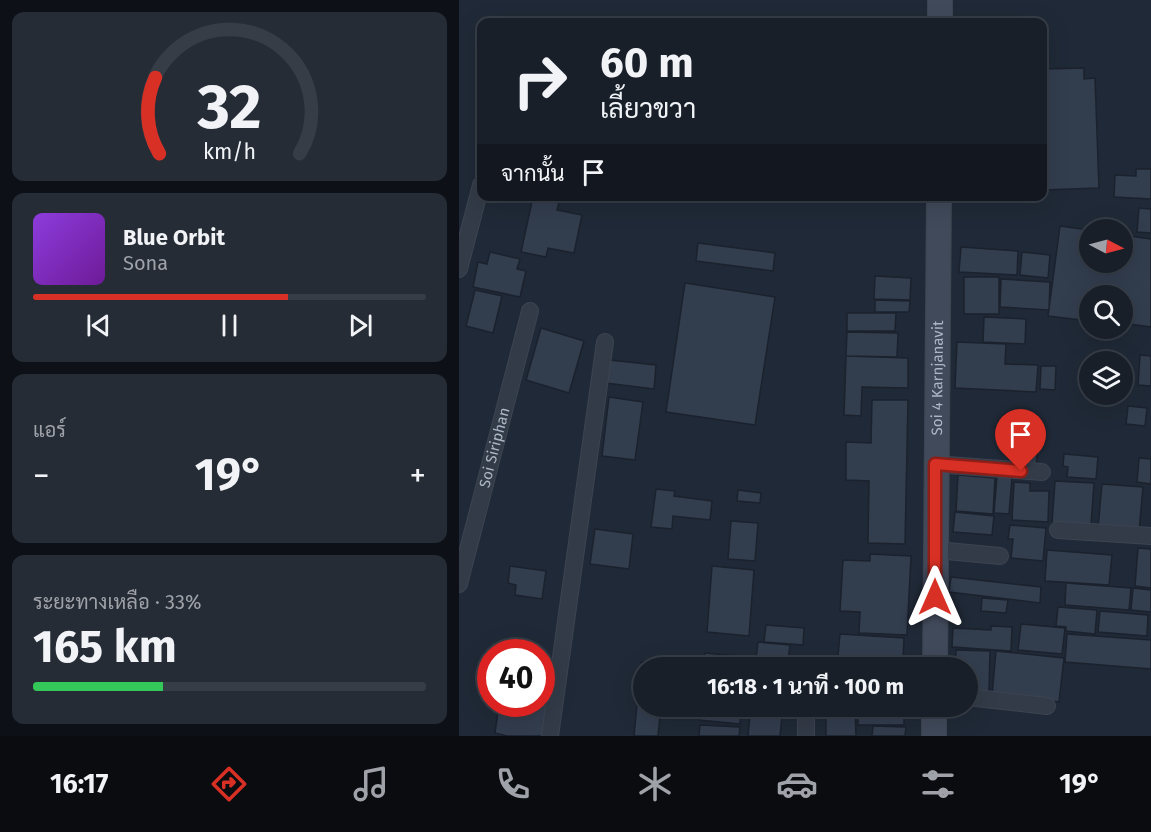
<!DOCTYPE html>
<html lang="th">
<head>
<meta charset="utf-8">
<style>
	:root { --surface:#181f29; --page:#252c35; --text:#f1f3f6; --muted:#9fa2a8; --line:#363d46; --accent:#d93025 }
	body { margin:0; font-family:"Fira Sans",Sarabun,sans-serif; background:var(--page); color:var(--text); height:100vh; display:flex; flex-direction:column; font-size:22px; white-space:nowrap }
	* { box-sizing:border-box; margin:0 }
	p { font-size:20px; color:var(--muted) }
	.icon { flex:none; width:33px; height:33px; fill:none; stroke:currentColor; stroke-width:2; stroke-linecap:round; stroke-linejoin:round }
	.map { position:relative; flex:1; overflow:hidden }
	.sheet { display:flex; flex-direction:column; gap:12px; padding:12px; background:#0d1117; width:459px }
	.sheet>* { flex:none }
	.banner { position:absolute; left:18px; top:18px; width:570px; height:183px; border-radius:12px; box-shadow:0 6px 24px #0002,0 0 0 2px var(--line); background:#181f29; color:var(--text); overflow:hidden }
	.needle { width:39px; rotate:96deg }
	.buttons { position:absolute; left:620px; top:219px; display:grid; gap:12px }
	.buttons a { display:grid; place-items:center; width:54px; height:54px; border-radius:50%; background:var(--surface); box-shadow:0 6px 24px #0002,0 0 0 2px var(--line); font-size:30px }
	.speed { position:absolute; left:18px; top:639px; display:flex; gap:12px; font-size:30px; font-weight:700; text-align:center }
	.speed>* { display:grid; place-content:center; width:78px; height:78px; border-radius:50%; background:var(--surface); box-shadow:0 6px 24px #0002,0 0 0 2px var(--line); line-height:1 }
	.speed .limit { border:9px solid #d22; background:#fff; color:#111 }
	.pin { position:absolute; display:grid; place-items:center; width:51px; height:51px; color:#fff; margin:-62px -26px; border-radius:50% 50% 50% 0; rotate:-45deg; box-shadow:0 0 6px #0007 }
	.pin .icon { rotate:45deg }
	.me { position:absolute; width:66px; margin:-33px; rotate:0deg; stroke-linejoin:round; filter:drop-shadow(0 0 4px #0008) }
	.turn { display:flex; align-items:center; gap:21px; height:126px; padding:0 24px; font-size:27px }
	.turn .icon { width:78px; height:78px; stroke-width:2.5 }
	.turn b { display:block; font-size:42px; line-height:51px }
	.then { display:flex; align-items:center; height:57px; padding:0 24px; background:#0003; gap:12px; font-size:22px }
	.big { font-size:45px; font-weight:700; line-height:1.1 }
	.sheet .tile { flex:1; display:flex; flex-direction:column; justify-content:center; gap:9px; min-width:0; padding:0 21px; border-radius:12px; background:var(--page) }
	.sheet .dial { align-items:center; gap:0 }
	.dial svg { height:156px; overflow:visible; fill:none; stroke:var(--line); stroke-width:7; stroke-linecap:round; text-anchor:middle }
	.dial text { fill:var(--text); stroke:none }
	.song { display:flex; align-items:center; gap:18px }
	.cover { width:72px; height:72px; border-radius:9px; background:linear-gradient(135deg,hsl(270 70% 55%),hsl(280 70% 35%)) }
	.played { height:6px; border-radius:3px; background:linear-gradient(90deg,var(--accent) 65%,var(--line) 65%) }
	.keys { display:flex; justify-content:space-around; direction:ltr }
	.heat { display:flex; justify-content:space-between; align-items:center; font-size:33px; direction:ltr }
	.charge { height:9px; border-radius:4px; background:linear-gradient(90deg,#34c759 33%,var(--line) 0) }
	.trip { position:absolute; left:174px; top:657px; width:345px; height:60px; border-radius:30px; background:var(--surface); box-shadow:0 6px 24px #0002,0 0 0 2px var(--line); font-weight:700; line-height:60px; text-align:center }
	.menu { display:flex; height:96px; justify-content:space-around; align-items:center; background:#0a0c10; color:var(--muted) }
	.menu .icon { width:42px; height:42px }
	.menu .on { color:var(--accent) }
	.menu b { font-size:27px; color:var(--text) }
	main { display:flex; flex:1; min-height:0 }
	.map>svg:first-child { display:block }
	.building { fill:#323d4e; stroke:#1b222e; stroke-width:1.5 }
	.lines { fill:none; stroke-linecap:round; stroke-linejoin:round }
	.street-casing { stroke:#3d4451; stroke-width:18 }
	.secondary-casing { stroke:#3d4451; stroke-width:26 }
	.street { stroke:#333b48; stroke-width:16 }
	.secondary { stroke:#414a5b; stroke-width:24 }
	.route-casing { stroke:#8d1f18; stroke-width:15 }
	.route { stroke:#d93025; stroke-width:10 }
	.labels { text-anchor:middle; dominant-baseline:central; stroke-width:6; stroke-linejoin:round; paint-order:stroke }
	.street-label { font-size:15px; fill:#adb6c5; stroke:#19202c }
</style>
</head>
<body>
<main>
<section class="sheet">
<div class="tile dial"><svg viewBox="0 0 100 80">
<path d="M14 69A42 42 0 1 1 86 69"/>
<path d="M14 69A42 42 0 0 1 12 30" stroke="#d93025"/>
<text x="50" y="56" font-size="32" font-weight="700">32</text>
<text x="50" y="72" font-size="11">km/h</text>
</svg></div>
<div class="tile">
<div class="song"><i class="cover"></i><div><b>Blue Orbit</b><p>Sona</p></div></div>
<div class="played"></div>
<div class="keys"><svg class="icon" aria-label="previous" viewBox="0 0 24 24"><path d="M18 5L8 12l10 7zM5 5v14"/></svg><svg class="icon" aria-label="pause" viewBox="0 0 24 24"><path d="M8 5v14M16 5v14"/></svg><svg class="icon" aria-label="next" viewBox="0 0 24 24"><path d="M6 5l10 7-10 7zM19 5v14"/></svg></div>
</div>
<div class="tile"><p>แอร์</p>
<div class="heat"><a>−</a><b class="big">19°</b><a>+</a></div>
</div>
<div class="tile"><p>ระยะทางเหลือ · 33%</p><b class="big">165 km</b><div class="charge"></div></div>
</section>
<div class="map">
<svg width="692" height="736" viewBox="0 0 692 736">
	<rect width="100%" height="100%" fill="#202937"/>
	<path class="building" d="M625 68V79L636 78 640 188 584 190V69Z
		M677 169H692V199L655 197 656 175 677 176Z
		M74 197 100 203 98 210 123 215 115 253 89 248 87 257 62 252Z
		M680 208 692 209V233L678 232Z
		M601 226 630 230V262H663V235L692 239V327L663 323V296H630V321L589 316Z
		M239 243 316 253 314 271 237 261Z
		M502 247 559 251 558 275 500 272Z
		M31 252 61 259 58 269 67 271 61 297 14 287 19 262 28 264Z
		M563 252 591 255 589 278 561 275Z
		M416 276 452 278 451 300 415 299Z
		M505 277H540V314H505Z
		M542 279 591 282 590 310 541 307Z
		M226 283 316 297 296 425 207 412Z
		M16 290 43 296 34 333 7 326Z
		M416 300 451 301 450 312H416Z
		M388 313H437L436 331H388Z
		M525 317 567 319 566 344 524 342Z
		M82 328 125 341 110 393 67 380Z
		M388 332 439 333 438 357 387 356Z
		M498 342 547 344 546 364 579 365 577 392 496 388Z
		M681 355 692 356V386L679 385Z
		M387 356 449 358V388L403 387 402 416 385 415Z
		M150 360 197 365 195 389 147 383Z
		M582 366H597L596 390 581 389Z
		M150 397 184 402 176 460 143 456Z
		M413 400H449L446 544 409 543 410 481 387 480V442L412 443Z
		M669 406 688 408 686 426 667 424Z
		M555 429 580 431 577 467 552 465Z
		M605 454 639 457 637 479 608 477 609 467 604 466Z
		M680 458 692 459V484L678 482Z
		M499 475 536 478 534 514 497 511Z
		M538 476 553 477 550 514 535 513Z
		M596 481 635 483 632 525 593 523Z
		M555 482 571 483V491H590L589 522 553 520Z
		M643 484 684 487 680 532 639 528Z
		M197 489 216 491 215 496 253 501 251 520 214 516 213 529 192 527Z
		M279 490 302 493 301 503 278 501Z
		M496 512 535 516 533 535 494 532Z
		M272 521 299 523 296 561 269 559Z
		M551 525 587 528 584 561 552 558 554 539H549Z
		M136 529 174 534 170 569 131 564Z
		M679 548 692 549V588L676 586Z
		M588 550 653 555 650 585 586 581Z
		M411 554 452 556 448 635 400 633 401 612 381 611 384 560 411 561Z
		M51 566 87 571 83 599 56 595 57 585 49 583Z
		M253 566 295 570 290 636 248 632Z
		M492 577 582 587 581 603 490 592Z
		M607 583 672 588 670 610 606 605Z
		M674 588 692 590V612L672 610Z
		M523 598 549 600 547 613 522 611Z
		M599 607 638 610 636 634 607 631V627L597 626Z
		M641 611 689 615 688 636 639 632Z
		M562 624 606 628 603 654 559 650Z
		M307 625 345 628 344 645 305 642Z
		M532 626 553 627 552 651 493 647 494 628 532 630Z
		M381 634 445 638 444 660 379 656Z
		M608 634 692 640V669L606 662Z
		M299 642 331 645 328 668H296Z
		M497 650 531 651 530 692 508 691V668H496Z
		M537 651 605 658 600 702 533 695Z
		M246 653 287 657 286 668H244Z
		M399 660 446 661V668H399Z
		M82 662 95 664 86 736H48L36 733 40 704H82Z
		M182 662 206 665V668H184V706H202L199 736H175Z
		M354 663H398V668H354Z
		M241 706H282L281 724 240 720Z
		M292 706H324L321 736H289Z
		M399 706H445V725H399Z
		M396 709 397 736H367V710Z
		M241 725 281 727 280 736H240Z
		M414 726 447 727 446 736H413Z"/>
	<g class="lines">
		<defs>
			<g id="street">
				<path d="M0 269 22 185"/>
				<path d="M476 464 583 472"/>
				<path d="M599 530 692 536"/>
				<path d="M477 550 541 556"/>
				<path id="s1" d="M0 584 71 311"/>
				<path d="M508 697 588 706"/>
				<path d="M91 736 146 342"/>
				<path d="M347 736V720"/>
			</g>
			<g id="secondary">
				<path d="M481 0V22"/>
				<path id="s2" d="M476 668 480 196"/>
				<path d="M475 736V706"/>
			</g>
		</defs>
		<use href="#street" class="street-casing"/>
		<use href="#secondary" class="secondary-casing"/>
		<use href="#street" class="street"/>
		<use href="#secondary" class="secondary"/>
	</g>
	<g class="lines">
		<defs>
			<path id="route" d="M476 597V464L562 471"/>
		</defs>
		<use href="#route" class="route-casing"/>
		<use href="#route" class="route"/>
	</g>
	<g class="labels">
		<g class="street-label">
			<text stroke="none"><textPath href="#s2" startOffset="290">Soi 4 Karnjanavit</textPath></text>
			<text stroke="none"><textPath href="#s1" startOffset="141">Soi Siriphan</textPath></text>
		</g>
	</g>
</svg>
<div class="buttons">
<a><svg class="needle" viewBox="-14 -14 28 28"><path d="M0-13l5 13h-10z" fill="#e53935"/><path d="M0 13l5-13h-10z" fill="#9fa2a8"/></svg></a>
<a><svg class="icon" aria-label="search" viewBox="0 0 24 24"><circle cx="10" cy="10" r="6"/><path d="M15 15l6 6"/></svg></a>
<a><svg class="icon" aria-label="layers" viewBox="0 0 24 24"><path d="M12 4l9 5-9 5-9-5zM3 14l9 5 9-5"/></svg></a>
</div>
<div class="speed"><div class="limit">40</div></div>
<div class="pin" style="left:562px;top:471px;background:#d93025"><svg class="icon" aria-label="arrive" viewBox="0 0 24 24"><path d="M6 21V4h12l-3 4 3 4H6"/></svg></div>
<svg class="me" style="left:476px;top:597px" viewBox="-20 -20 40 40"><path d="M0-17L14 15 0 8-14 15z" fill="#d93025" stroke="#fff" stroke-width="4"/></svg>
<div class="trip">16:18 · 1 นาที · 100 m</div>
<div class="banner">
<div class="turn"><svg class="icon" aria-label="right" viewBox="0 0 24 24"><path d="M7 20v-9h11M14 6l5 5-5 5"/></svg><div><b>60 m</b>เลี้ยวขวา</div></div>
<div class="then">จากนั้น<svg class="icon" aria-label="arrive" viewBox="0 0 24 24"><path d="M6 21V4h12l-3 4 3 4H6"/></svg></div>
</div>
</div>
</main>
<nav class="menu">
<b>16:17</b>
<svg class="icon on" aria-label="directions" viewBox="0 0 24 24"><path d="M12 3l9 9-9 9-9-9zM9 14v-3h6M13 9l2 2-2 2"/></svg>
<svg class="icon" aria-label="music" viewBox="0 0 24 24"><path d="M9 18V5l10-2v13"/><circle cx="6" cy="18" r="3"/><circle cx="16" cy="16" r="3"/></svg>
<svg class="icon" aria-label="phone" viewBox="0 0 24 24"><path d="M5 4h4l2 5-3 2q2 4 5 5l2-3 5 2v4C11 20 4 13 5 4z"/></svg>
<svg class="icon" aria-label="climate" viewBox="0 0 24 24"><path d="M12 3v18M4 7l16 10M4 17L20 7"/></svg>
<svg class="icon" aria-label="car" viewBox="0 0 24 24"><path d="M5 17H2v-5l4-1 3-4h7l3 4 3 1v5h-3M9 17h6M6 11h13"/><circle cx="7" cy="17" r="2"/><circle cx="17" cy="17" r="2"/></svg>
<svg class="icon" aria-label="filters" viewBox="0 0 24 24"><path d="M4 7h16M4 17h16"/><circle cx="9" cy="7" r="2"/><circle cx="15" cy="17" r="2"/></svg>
<b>19°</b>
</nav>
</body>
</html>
